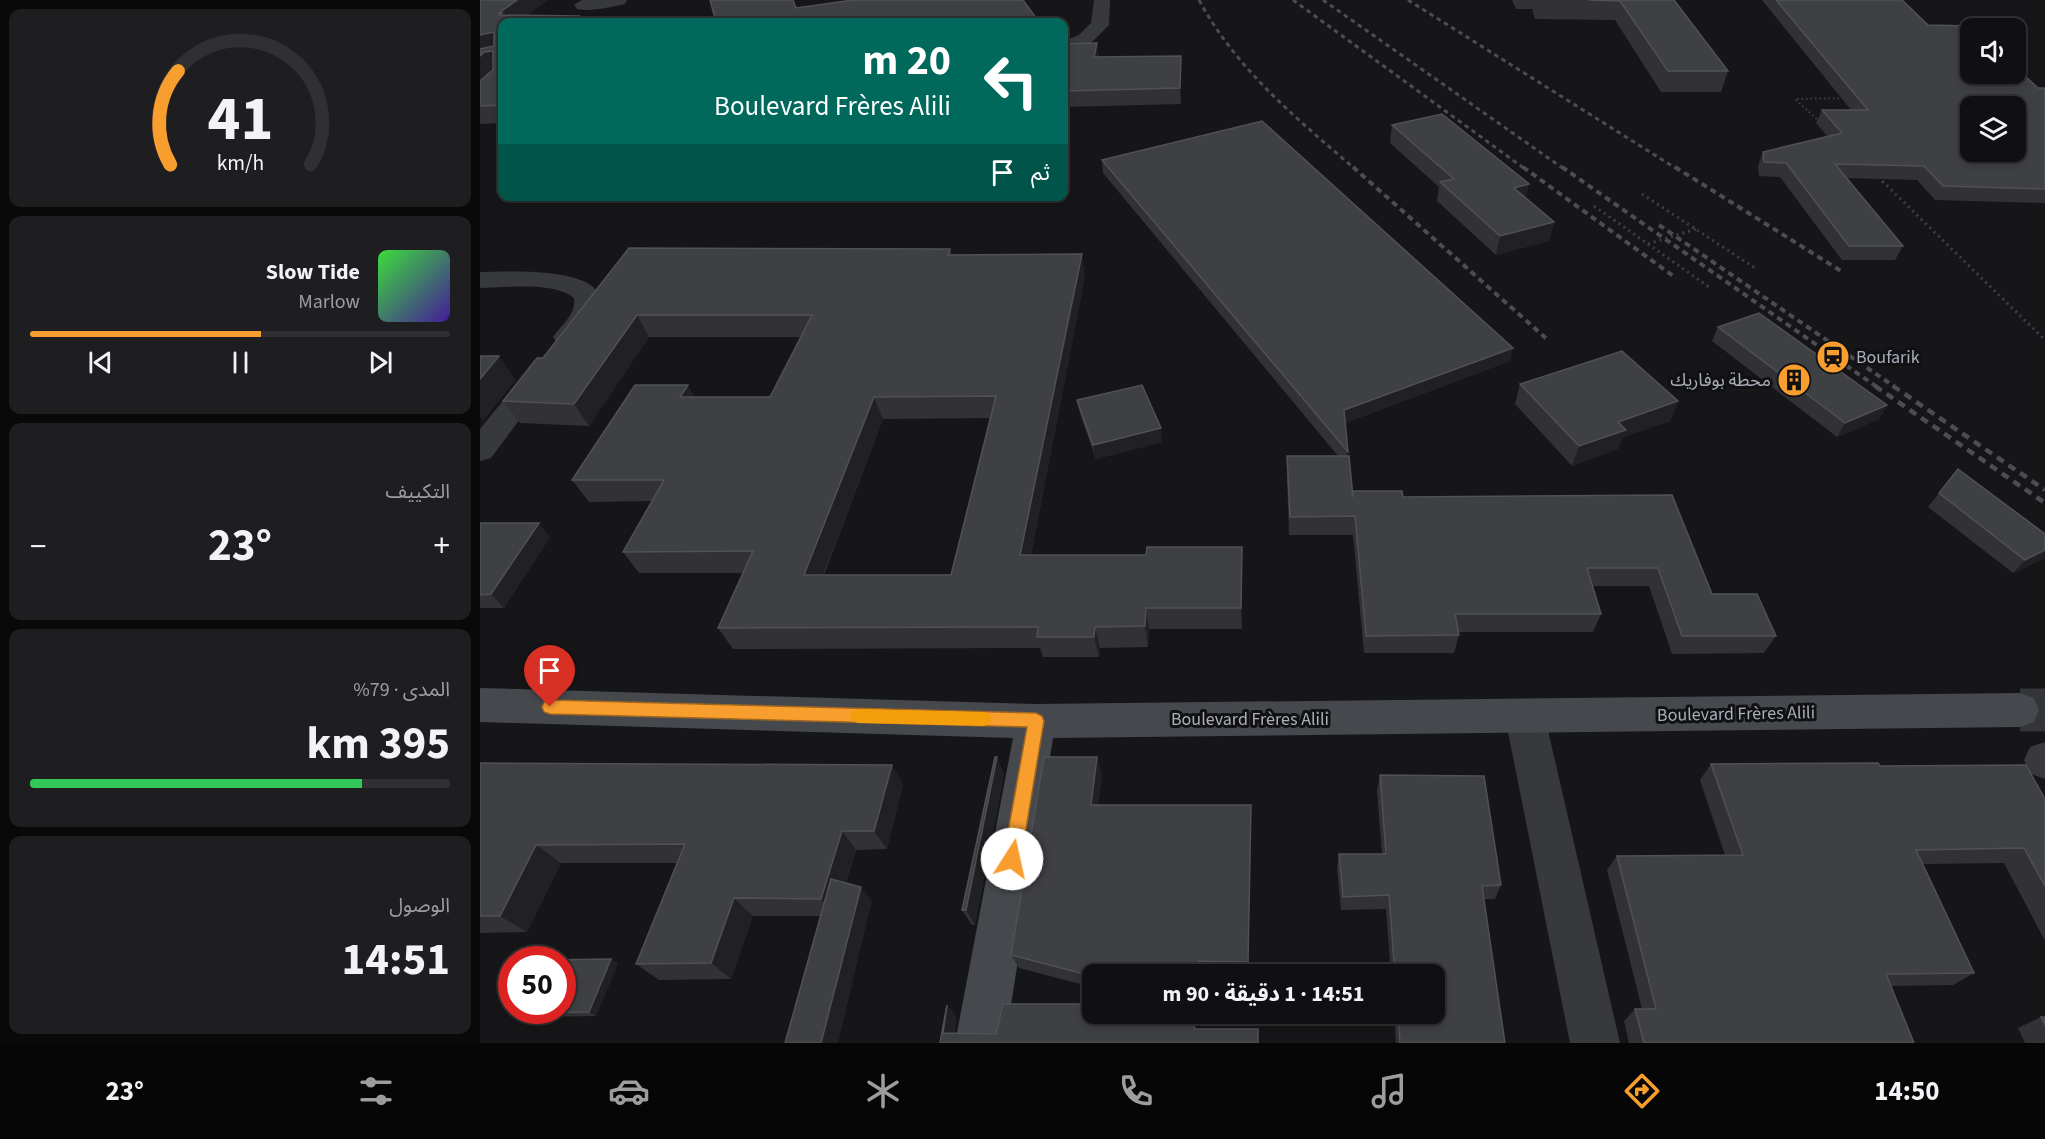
<!DOCTYPE html>
<html lang="ar">
<head>
<meta charset="utf-8">
<style>
	:root { --surface:#101012; --page:#1e1e20; --text:#f1f3f6; --muted:#9c9d9f; --line:#303032; --accent:#f79e2f }
	body { margin:0; font-family:"Source Sans 3","Noto Sans Arabic",sans-serif; background:var(--page); color:var(--text); direction:rtl; height:100vh; display:flex; flex-direction:column; font-size:22px; white-space:nowrap }
	* { box-sizing:border-box; margin:0 }
	p { font-size:20px; color:var(--muted) }
	.icon { flex:none; width:33px; height:33px; fill:none; stroke:currentColor; stroke-width:2; stroke-linecap:round; stroke-linejoin:round }
	.map { position:relative; flex:1; overflow:hidden; direction:ltr }
	.side { display:flex; flex-direction:column; gap:9px; padding:9px; background:#09090a; width:480px }
	.side>* { flex:none }
	.hud { position:absolute; left:18px; top:18px; width:570px; height:183px; border-radius:12px; box-shadow:0 3px 9px #0003,0 0 0 2px var(--line); direction:rtl; background:#00695c; color:#fff; overflow:hidden }
	.buttons { position:absolute; left:1480px; top:18px; display:grid; gap:12px }
	.buttons a { display:grid; place-items:center; width:66px; height:66px; border-radius:12px; background:var(--surface); box-shadow:0 3px 9px #0003,0 0 0 2px var(--line); font-size:30px }
	.speed { position:absolute; left:18px; top:946px; display:flex; gap:12px; font-size:30px; font-weight:700; text-align:center }
	.speed>* { display:grid; place-content:center; width:78px; height:78px; border-radius:50%; background:var(--surface); box-shadow:0 3px 9px #0003,0 0 0 2px var(--line); line-height:1 }
	.speed .limit { border:9px solid #d22; background:#fff; color:#111 }
	.pin { position:absolute; display:grid; place-items:center; width:51px; height:51px; color:#fff; margin:-62px -26px; border-radius:50% 50% 50% 0; rotate:-45deg; box-shadow:0 0 6px #0007 }
	.pin .icon { rotate:45deg }
	.me { position:absolute; width:66px; margin:-33px; rotate:10deg; stroke-linejoin:round; filter:drop-shadow(0 0 4px #0008) }
	.turn { display:flex; align-items:center; gap:21px; height:126px; padding:0 18px; font-size:27px }
	.turn .icon { width:78px; height:78px; stroke-width:2.5 }
	.turn b { display:block; font-size:42px; line-height:51px }
	.then { display:flex; align-items:center; height:57px; padding:0 18px; background:#0003; gap:12px; font-size:22px }
	.big { font-size:45px; font-weight:700; line-height:1.1 }
	.side .tile { flex:1; display:flex; flex-direction:column; justify-content:center; gap:9px; min-width:0; padding:0 21px; border-radius:12px; background:var(--page) }
	.side .dial { align-items:center; gap:0 }
	.dial svg { height:156px; overflow:visible; fill:none; stroke:var(--line); stroke-width:7; stroke-linecap:round; text-anchor:middle }
	.dial text { fill:var(--text); stroke:none }
	.song { display:flex; align-items:center; gap:18px }
	.cover { width:72px; height:72px; border-radius:9px; background:linear-gradient(135deg,hsl(120 70% 55%),hsl(260 70% 35%)) }
	.played { height:6px; border-radius:3px; background:linear-gradient(90deg,var(--accent) 55%,var(--line) 55%) }
	.keys { display:flex; justify-content:space-around; direction:ltr }
	.heat { display:flex; justify-content:space-between; align-items:center; font-size:33px; direction:ltr }
	.charge { height:9px; border-radius:4px; background:linear-gradient(90deg,#34c759 79%,var(--line) 0) }
	.trip { position:absolute; left:602px; top:964px; width:363px; height:60px; border-radius:12px; background:var(--surface); box-shadow:0 3px 9px #0003,0 0 0 2px var(--line); font-weight:700; line-height:60px; text-align:center; direction:rtl }
	.tabs { display:flex; height:96px; justify-content:space-around; align-items:center; background:#060607; color:var(--muted) }
	.tabs .icon { width:42px; height:42px }
	.tabs .selected { color:var(--accent) }
	.tabs b { font-size:27px; color:var(--text) }
	main { display:flex; flex:1; min-height:0 }
	.map>svg:first-child { display:block }
	.lines { fill:none; stroke-linecap:round; stroke-linejoin:round }
	.secondary-tunnel { stroke:#333538; stroke-width:43; stroke-dasharray:43 22; stroke-linecap:butt }
	.path-far1 { stroke:#3d4044; stroke-width:2; stroke-dasharray:1.5 3; stroke-linecap:butt }
	.path { stroke:#3d4044; stroke-width:3; stroke-dasharray:2 4; stroke-linecap:butt }
	.minor { fill:#37393d; fill-rule:evenodd }
	.secondary { fill:#45484d; fill-rule:evenodd }
	.rail-far2 { stroke:#4a4d52; stroke-width:3; stroke-dasharray:4.5 4; stroke-linecap:butt }
	.rail-far1 { stroke:#4a4d52; stroke-width:4; stroke-dasharray:6 4.5; stroke-linecap:butt }
	.rail { stroke:#4a4d52; stroke-width:4.5; stroke-dasharray:8 6; stroke-linecap:butt }
	.path-bridge { stroke:#3d4044; stroke-width:3; stroke-dasharray:2 4; stroke-linecap:butt }
	.wall { fill:#323236; fill-rule:evenodd }
	.shaded-wall { fill:#212124 }
	.building { fill:#3f4044; stroke:#4f5156; stroke-width:1.5; fill-rule:evenodd }
	.route { fill:#f79e2f; stroke:#a1671f; stroke-width:1.5 }
	.slow { fill:#f59e0b }
	.labels { text-anchor:middle; dominant-baseline:central; stroke-width:6; stroke-linejoin:round; paint-order:stroke }
	.poi-label { font-size:18px; fill:#a8afb9; stroke:#111113; text-anchor:start }
	.street-label { font-size:18px; fill:#a8afb9; stroke:#111113 }
</style>
</head>
<body>
<main>
<div class="map">
<svg width="1565" height="1043" viewBox="0 0 1565 1043">
	<rect width="100%" height="100%" fill="#161618"/>
	<g class="lines">
		<path class="secondary-tunnel" d="M1540 710H1565"/>
		<path class="path-far1" d="M1340 122 1315 99 1366 98"/>
		<path class="path" d="M1398 177 1565 340
			M1162 194 1275 268
			M1114 206 1229 287"/>
		<path class="minor" d="M102 0H147L145 4C131 7 111 12 97 9L94 5Z
			M614 0H630L629 25 611 43 584 52V41L599 35 611 23Z
			M0 272C24 272 131 264 120 309 117 321 105 333 97 343L87 345 77 343 73 337C82 324 96 315 94 298 74 281 25 288 0 288Z
			M58 367 68 370 72 376 11 458 0 461V429L48 370Z
			M1045 700 1059 705 1065 717 1140 1043H1090L1025 717 1031 705Z
			M1565 742V779L1551 774 1544 760 1550 747Z"/>
		<path class="secondary" d="M0 688 556 704 1540 693 1554 698 1559 710 1554 722 1540 727 573 738 525 1043H475L533 738 0 722Z"/>
		<path class="rail-far2" d="M719 0C757 70 815 117 875 169
			M813 0 1045 169
			M843 0 1084 169
			M928 0 1197 169"/>
		<path class="rail-far1" d="M873 167 1068 340
			M1043 167 1196 278
			M1082 167 1397 387
			M1195 167 1361 271
			M1179 225 1415 387"/>
		<path class="rail" d="M1395 386 1565 503
			M1413 386 1565 490"/>
		<path class="path-bridge" d="M1168 244 1216 229"/>
	</g>
	<path class="wall" d="M0 0H68L48 15 22 22V123L0 124Z
		M1032 0H1194L1248 71 1241 92H1181L1135 20 1055 19 1052 9H1036Z
		M1282 0H1422L1448 25 1558 88H1565V203L1455 200 1437 180 1366 178 1423 246 1415 260H1362L1300 177 1279 176 1278 166 1283 152 1347 136 1336 123 1342 110H1371Z
		M584 44 618 57 701 71V104L584 107Z
		M912 125 1046 199 1074 222 1069 241 1016 255 957 201 959 187 910 143Z
		M622 160 1030 361 865 423 867 456 872 491 923 497 1192 495 1232 594 1296 636 1284 653 1192 654 1169 586H1113L1121 614 1113 632H978L979 635 974 653H884L873 535H809L807 475V456H858L623 173Z
		M149 248 470 249 472 255 605 276 551 555H666L762 547V629H669L668 647 620 648 619 657H563L560 648 253 649 238 628 264 573H159L143 552 172 501 109 502 92 480 215 397H290L321 337H169L109 426 40 423 23 401 63 358ZM510 418 471 575H344L403 419Z
		M1238 327 1407 405 1399 419 1357 437 1232 341Z
		M1040 384 1198 401 1190 421 1143 437 1138 449 1092 466 1035 404Z
		M597 400 682 442 616 459 600 414Z
		M1478 469 1565 534V558L1533 573 1448 507Z
		M0 523 70 537 24 608H0Z
		M0 763 412 765 423 785 407 849 376 850 366 883 392 901 341 916H273L251 979 179 980 156 964 197 863H81L47 932 0 933Z
		M1231 764 1400 766 1565 799V941L1524 863 1443 864 1494 973 1473 985 1411 986 1434 1043H1149L1144 1021 1155 1009H1162L1127 870 1137 856 1245 855 1220 780Z
		M524 774 495 925H492L482 910Z
		M622 775 618 805H771L768 975H612V987L539 968 531 955Z
		M900 775 1021 885 1015 899H1004L1025 1043H916L914 1014H954V975H911L906 909 861 910 857 868 859 854H902L897 791Z
		M138 963 116 1016 48 1017 39 1013Z
		M1561 1017H1565V1043H1545L1538 1028Z"/>
	<path class="shaded-wall" d="M37 0H68L38 22 19 13Z
		M98 16 101 22H87Z
		M14 32 22 67 0 82V35Z
		M617 43 619 59 614 57Z
		M701 56V104L700 88Z
		M1049 184 1045 203 1034 188Z
		M1074 222 1069 241 1016 255 1020 236Z
		M602 254 605 276 547 576 540 555Z
		M157 315 169 337 109 426 94 404Z
		M1033 348 1030 361 863 424 864 410Z
		M19 356 36 380 3 421 0 417V379Z
		M208 385 220 407 200 397Z
		M394 397 403 419 335 596 324 575Z
		M1198 401 1190 421 1143 437 1138 449 1092 466 1099 446 1138 422Z
		M1407 405 1399 419 1357 437 1365 423Z
		M681 428 682 442 616 459 613 445Z
		M59 523 70 537 24 608 11 594Z
		M762 547V629L761 608Z
		M1565 550V558L1533 573 1545 560Z
		M666 608 669 629 668 647 665 626Z
		M615 627 620 648 619 657 614 637Z
		M517 757 524 774 495 925 486 910Z
		M617 757 622 775 616 821 611 805Z
		M412 765 423 785 407 849 394 831Z
		M771 805V822L768 975V962Z
		M362 831 376 850 356 916 341 899Z
		M56 845 81 863 47 932 20 916Z
		M381 887 392 901 358 1043H341Z
		M254 898 273 916 251 979 231 963Z
		M131 959 138 963 116 1016 109 1012Z
		M718 961 720 975H717Z
		M467 1005 477 1017 473 1043 463 1033Z
		M715 1014H717L716 1041 714 1029Z"/>
	<path class="building" d="M0 0H37L19 13H22L20 15 98 16 87 22H22V105L0 106V81L13 70V51L4 52 0 56V49L14 46V32L0 35Z
		M230 0H313L316 8 373 0H543L559 22H236Z
		M1109 0H1194L1248 71H1188L1140 1Z
		M1296 0H1422L1448 25 1491 26 1493 28H1491V74H1536V68L1558 88H1565V189L1463 186 1444 166 1355 164 1423 246H1369L1306 163 1284 162 1283 152 1362 133 1342 110H1388ZM1491 106H1536V152H1491Z
		M617 43 614 57 701 56 700 88 584 91V44Z
		M962 114 1049 184 1034 188 1074 222 1020 236 960 182 974 179 912 125Z
		M782 121 1033 348 864 410 868 452 622 160Z
		M149 248 470 249 468 255 602 254 540 555H666L667 547H762L761 608H666L665 626 615 627 614 637H557L558 627 238 628 273 551 143 552 184 480H92L155 385H208L200 397H290L332 315H157L94 404 23 401 57 358H63ZM516 396 471 575H324L394 397Z
		M1279 313 1407 405 1365 423 1238 327Z
		M1142 351 1198 401 1138 422 1146 430 1099 446 1040 384Z
		M0 356H19L0 379Z
		M662 385 681 428 613 445 597 400Z
		M807 456H869L873 497 872 491H922L923 497 1192 495 1232 594H1277L1296 636H1202L1178 568H1107L1121 614H975L979 635 886 636 875 516 810 517Z
		M1478 469 1565 534V550L1545 560 1459 493Z
		M0 523H59L11 594 0 595Z
		M515 757H517L486 910H482Z
		M564 757H617L611 805H771L768 962 718 961 717 975 612 976 531 955Z
		M0 763 412 765 394 831H362L341 899 254 898 231 963 156 964 205 844 56 845 20 916H0Z
		M1398 763 1400 766 1546 765 1565 799V886L1544 848 1436 850 1494 973 1406 974 1434 1043H1164L1155 1009H1176L1137 856 1263 855 1231 764Z
		M900 775 1004 776 1021 885 1002 886 1025 1043H920L918 1014H954V975H915L909 895 863 897 859 854H906Z
		M351 879 381 887 341 1043H305Z
		M131 959 109 1012 39 1013 40 1011H82V960H64Z
		M523 1004H612V1014H715L714 1029H778V1043H460L467 1005 463 1033 516 1034Z
		M1561 1017H1565V1025Z"/>
	<path class="route" d="M70 700 556 713 562 716 564 721 541 859 538 865 532 868 526 865 523 859 547 727 70 714 64 712 62 707 64 702Z"/>
	<path class="slow" d="M378 709 504 712 509 714 512 719 509 724 504 726 378 723 373 721 370 716 373 711Z"/>
	<defs>
		<symbol id="station-disc" viewBox="-11 -11 22 22"><circle r="9.5" fill="#f79e2f" stroke="#111113"/><path d="M-3-6H3Q5-6 5-4V2Q5 4 3 4L4.5 6H3L1.5 4h-3L-3 6H-4.5L-3 4Q-5 4-5 2V-4Q-5-6-3-6ZM-3.5-4v3h7v-3ZM-3.5 1v1.5H-2V1ZM2 1v1.5H3.5V1Z" fill="#111"/></symbol>
		<symbol id="building-disc" viewBox="-11 -11 22 22"><circle r="9.5" fill="#f79e2f" stroke="#111113"/><path d="M-4-6H4V6H1V3H-1V6H-4ZM-2.5-4.3h1.7v1.8h-1.7ZM.8-4.3h1.7v1.8H.8ZM-2.5-1h1.7V.8h-1.7ZM.8-1h1.7V.8H.8Z" fill="#111"/></symbol>
	</defs>
	<g fill-rule="evenodd">
		<use href="#station-disc" x="1334" y="338" width="38" height="38"/>
		<use href="#building-disc" x="1295" y="361" width="38" height="38"/>
	</g>
	<g class="labels">
		<g class="poi-label">
			<text x="1376" y="357">Boufarik</text>
			<text x="1291" y="380" text-anchor="end">محطة بوفاريك</text>
		</g>
		<g class="street-label">
			<text transform="translate(1256 714) rotate(-1)">Boulevard Frères Alili</text>
			<text x="770" y="719">Boulevard Frères Alili</text>
		</g>
	</g>
</svg>
<div class="buttons">
<a><svg class="icon" aria-label="sound" viewBox="0 0 24 24"><path d="M4 9h4l5-4v14l-5-4H4zM17 9q2 3 0 6"/></svg></a>
<a><svg class="icon" aria-label="layers" viewBox="0 0 24 24"><path d="M12 4l9 5-9 5-9-5zM3 14l9 5 9-5"/></svg></a>
</div>
<div class="speed"><div class="limit">50</div></div>
<div class="pin" style="left:70px;top:707px;background:#d93025"><svg class="icon" aria-label="arrive" viewBox="0 0 24 24"><path d="M6 21V4h12l-3 4 3 4H6"/></svg></div>
<svg class="me" style="left:532px;top:859px" viewBox="-20 -20 40 40"><circle r="19" fill="#fff"/><path d="M0-13L10 11 0 6-10 11z" fill="#f79e2f"/></svg>
<div class="trip">14:51 · 1 دقيقة · 90 m</div>
<div class="hud">
<div class="turn"><svg class="icon" aria-label="left" viewBox="0 0 24 24"><path d="M17 20v-9H6M10 6l-5 5 5 5"/></svg><div><b>20 m</b>Boulevard Frères Alili</div></div>
<div class="then">ثم<svg class="icon" aria-label="arrive" viewBox="0 0 24 24"><path d="M6 21V4h12l-3 4 3 4H6"/></svg></div>
</div>
</div>
<section class="side">
<div class="tile dial"><svg viewBox="0 0 100 80">
<path d="M14 69A42 42 0 1 1 86 69"/>
<path d="M14 69A42 42 0 0 1 18 21" stroke="#f79e2f"/>
<text x="50" y="56" font-size="32" font-weight="700">41</text>
<text x="50" y="72" font-size="11">km/h</text>
</svg></div>
<div class="tile">
<div class="song"><i class="cover"></i><div><b>Slow Tide</b><p>Marlow</p></div></div>
<div class="played"></div>
<div class="keys"><svg class="icon" aria-label="previous" viewBox="0 0 24 24"><path d="M18 5L8 12l10 7zM5 5v14"/></svg><svg class="icon" aria-label="pause" viewBox="0 0 24 24"><path d="M8 5v14M16 5v14"/></svg><svg class="icon" aria-label="next" viewBox="0 0 24 24"><path d="M6 5l10 7-10 7zM19 5v14"/></svg></div>
</div>
<div class="tile"><p>التكييف</p>
<div class="heat"><a>−</a><b class="big">23°</b><a>+</a></div>
</div>
<div class="tile"><p>المدى · 79%</p><b class="big">395 km</b><div class="charge"></div></div>
<div class="tile"><p>الوصول</p><b class="big">14:51</b></div>
</section>
</main>
<nav class="tabs">
<b>14:50</b>
<svg class="icon selected" aria-label="directions" viewBox="0 0 24 24"><path d="M12 3l9 9-9 9-9-9zM9 14v-3h6M13 9l2 2-2 2"/></svg>
<svg class="icon" aria-label="music" viewBox="0 0 24 24"><path d="M9 18V5l10-2v13"/><circle cx="6" cy="18" r="3"/><circle cx="16" cy="16" r="3"/></svg>
<svg class="icon" aria-label="phone" viewBox="0 0 24 24"><path d="M5 4h4l2 5-3 2q2 4 5 5l2-3 5 2v4C11 20 4 13 5 4z"/></svg>
<svg class="icon" aria-label="climate" viewBox="0 0 24 24"><path d="M12 3v18M4 7l16 10M4 17L20 7"/></svg>
<svg class="icon" aria-label="car" viewBox="0 0 24 24"><path d="M5 17H2v-5l4-1 3-4h7l3 4 3 1v5h-3M9 17h6M6 11h13"/><circle cx="7" cy="17" r="2"/><circle cx="17" cy="17" r="2"/></svg>
<svg class="icon" aria-label="filters" viewBox="0 0 24 24"><path d="M4 7h16M4 17h16"/><circle cx="9" cy="7" r="2"/><circle cx="15" cy="17" r="2"/></svg>
<b>23°</b>
</nav>
</body>
</html>
